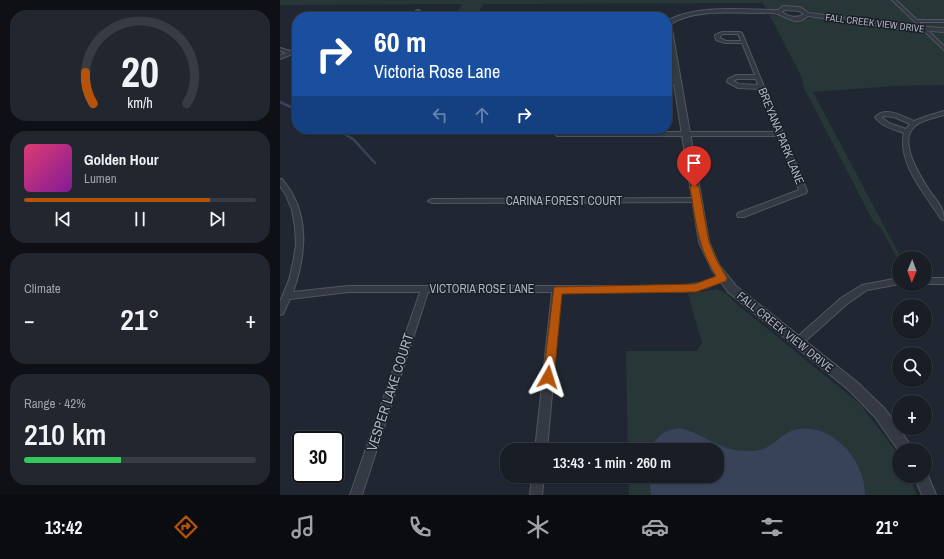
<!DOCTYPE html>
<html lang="en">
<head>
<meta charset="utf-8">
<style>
	:root { --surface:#191d26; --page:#22262e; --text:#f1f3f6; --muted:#9fa2a7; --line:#373b43; --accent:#b45309 }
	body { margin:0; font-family:"Archivo Narrow",sans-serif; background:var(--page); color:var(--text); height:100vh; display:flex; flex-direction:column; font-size:15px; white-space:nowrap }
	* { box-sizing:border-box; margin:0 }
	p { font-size:13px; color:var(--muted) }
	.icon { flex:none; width:22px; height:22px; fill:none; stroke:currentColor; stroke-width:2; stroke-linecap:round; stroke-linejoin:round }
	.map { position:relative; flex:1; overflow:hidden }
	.details { display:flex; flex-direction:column; gap:10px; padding:10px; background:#0e1015; width:280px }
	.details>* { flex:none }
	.guide { position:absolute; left:12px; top:12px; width:380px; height:122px; border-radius:16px; box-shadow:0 1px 3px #0004,0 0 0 1px var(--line); background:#1a4fa0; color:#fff; overflow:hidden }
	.needle { width:26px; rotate:181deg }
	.controls { position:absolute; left:612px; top:251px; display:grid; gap:8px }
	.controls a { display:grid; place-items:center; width:40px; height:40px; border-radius:50%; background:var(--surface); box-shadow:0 1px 3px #0004,0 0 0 1px var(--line); font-size:20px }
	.speed { position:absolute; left:12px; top:431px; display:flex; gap:8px; font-size:20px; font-weight:700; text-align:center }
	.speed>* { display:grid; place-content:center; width:52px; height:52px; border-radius:50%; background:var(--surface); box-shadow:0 1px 3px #0004,0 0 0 1px var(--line); line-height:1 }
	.speed .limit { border:2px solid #111; border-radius:6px; background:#fff; color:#111 }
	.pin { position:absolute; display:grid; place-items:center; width:34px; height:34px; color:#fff; margin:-41px -17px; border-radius:50% 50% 50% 0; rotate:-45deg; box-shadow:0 0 4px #0007 }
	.pin .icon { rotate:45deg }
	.me { position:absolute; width:44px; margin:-22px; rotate:6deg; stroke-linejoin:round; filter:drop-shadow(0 0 3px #0008) }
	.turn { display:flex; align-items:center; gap:14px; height:84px; padding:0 16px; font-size:18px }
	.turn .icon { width:52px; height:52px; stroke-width:2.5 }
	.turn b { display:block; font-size:28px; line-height:34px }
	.lanes { display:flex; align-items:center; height:38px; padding:0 16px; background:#0003; justify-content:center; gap:20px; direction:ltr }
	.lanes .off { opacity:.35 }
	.big { font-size:30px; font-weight:600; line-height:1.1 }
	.details .tile { flex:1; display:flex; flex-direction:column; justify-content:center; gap:6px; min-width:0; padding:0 14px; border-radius:16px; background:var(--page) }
	.details .dial { align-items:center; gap:0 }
	.dial svg { height:104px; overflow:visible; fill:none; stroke:var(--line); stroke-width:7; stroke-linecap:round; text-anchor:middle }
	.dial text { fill:var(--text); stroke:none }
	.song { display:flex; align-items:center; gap:12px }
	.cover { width:48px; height:48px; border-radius:6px; background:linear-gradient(135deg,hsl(340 70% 55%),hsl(290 70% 35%)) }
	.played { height:4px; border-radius:2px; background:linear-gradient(90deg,var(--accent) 80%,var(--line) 80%) }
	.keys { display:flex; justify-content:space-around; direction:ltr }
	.heat { display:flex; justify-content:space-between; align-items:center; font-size:22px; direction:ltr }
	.charge { height:6px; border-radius:3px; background:linear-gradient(90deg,#34c759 42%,var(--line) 0) }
	.trip { position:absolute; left:220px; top:443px; width:224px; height:40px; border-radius:16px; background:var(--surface); box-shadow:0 1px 3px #0004,0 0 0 1px var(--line); font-weight:600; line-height:40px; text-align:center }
	.tab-bar { display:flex; height:64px; justify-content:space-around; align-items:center; background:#0a0c0f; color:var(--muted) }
	.tab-bar .icon { width:28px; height:28px }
	.tab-bar .selected { color:var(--accent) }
	.tab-bar b { font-size:18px; color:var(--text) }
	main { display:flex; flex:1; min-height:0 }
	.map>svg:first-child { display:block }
	.green { fill:#273637 }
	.water { fill:#38435a }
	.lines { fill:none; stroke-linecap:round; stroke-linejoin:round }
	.stream { stroke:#38435a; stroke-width:2.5 }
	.minor-casing { stroke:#515661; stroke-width:2 }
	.tertiary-casing { stroke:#515661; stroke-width:2 }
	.minor { fill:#343943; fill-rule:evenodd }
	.tertiary { fill:#343943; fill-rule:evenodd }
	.route { fill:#b45309; stroke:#753606 }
	.labels { text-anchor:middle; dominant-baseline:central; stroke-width:3; stroke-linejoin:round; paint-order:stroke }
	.far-street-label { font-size:10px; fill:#aeb3c0; stroke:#1a1e27 }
	.street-label { font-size:12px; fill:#aeb3c0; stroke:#1a1e27 }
	.near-street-label { font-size:14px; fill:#aeb3c0; stroke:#1a1e27 }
</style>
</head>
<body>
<main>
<section class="details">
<div class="tile dial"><svg viewBox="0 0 100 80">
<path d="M14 69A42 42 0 1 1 86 69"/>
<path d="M14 69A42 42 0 0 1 8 45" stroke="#b45309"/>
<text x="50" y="56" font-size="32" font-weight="700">20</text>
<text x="50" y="72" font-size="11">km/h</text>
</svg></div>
<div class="tile">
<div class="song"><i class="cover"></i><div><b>Golden Hour</b><p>Lumen</p></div></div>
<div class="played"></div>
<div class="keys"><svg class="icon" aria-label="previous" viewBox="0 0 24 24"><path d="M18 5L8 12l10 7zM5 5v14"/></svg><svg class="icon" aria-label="pause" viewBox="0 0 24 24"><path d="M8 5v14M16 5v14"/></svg><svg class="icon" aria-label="next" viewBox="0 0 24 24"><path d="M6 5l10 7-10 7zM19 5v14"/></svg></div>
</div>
<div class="tile"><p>Climate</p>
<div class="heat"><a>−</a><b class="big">21°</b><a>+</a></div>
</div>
<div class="tile"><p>Range · 42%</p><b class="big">210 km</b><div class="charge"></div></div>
</section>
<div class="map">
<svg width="664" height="495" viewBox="0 0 664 495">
	<rect width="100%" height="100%" fill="#212732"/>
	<path class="green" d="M0 0H664V28C623 27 582 21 541 14 530 13 522 7 511 6 502 6 496 11 487 11L483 3 203 4 197 17H175L182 4 0 5Z
		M489 14 510 19 523 20 536 17 664 31V85L614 86 533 92 621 258H619V261L601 228 593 221 524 88 522 78Z
		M436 289 446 293 457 304 580 404 618 454 619 476H629L637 495H349V476H437V450H348L346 351H417L422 343 408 294Z"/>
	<path class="water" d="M399 428C424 433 439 451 465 451 469 451 476 451 480 450 493 447 501 434 514 430 551 420 586 461 585 495H371L369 476H437V450H370C376 436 384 430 399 428Z"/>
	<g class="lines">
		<path class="stream" d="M0 102 17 110
			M55 129 73 139 95 163"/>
		<defs>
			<path id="minor" d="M612 0H616L637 20H664V22H639L664 46V50Z
				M138 10 140 11 142 17H138L136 11Z
				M442 32H460L462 33 527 191 526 193 464 217H458L457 215 458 213 519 190 498 136H277L274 134 277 132H497L480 89 458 88 447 82 448 79 456 75H475L462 43H445L436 40 435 35ZM443 34H458L461 41H446L440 38V36ZM457 79H476L478 85 459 84 453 81Z
				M0 48 10 51 17 48V52L15 53V55H10L0 59V55L6 53 0 51Z
				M387 80H396L399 82 396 84H387Z
				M664 111V115C654 118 640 120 633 128 619 143 640 176 649 190 656 200 664 207 664 220L661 219C646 195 617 163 624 133 613 129 602 127 595 117 606 106 622 116 634 121L647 116ZM604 116 614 117 630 124 626 129 609 123 601 117Z
				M161 129H167L168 130 165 132Z
				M0 179H2C6 184 10 189 13 195 29 225 24 261 13 292L68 286H401L425 282 442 275 445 276 446 278 445 280 426 288 401 292H281L267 450H255L272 292H148L82 495H70L140 292H68L10 299 3 314 0 315V302L9 280 13 263 16 245 15 227 12 210 6 195 0 186Z
				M417 198 421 200 420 202 152 203 148 201 152 199Z
				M619 278 620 284 587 290 567 304 521 345 518 346 515 345 513 342 515 339 561 298 582 285Z
				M645 278H664V284H644Z
				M252 476H264L262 495H250Z"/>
			<path id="tertiary" d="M503 6 520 7 529 13 620 25 664 28V32L620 29 528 16C516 27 508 17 497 14 492 12 484 13 479 13 453 13 413 9 391 24L429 242 439 265 456 286 577 382 605 409 634 450 619 451 595 417 569 390 448 292 432 270 419 242 387 40V21C415 4 466 10 498 10ZM504 10 519 11 524 14C516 19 509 17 502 12Z
				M645 470 646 471 656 495H642L634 476H645Z"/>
		</defs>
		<use href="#minor" class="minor-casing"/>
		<use href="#tertiary" class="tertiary-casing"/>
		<use href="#minor" class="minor"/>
		<use href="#tertiary" class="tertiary"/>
	</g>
	<path class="route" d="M414 184 419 187 429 242 437 261 447 278 446 281 416 292 282 294 274 377 272 381 268 382 264 381 263 377 274 287 415 284 436 276C417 246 416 221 410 187Z"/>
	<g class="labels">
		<g class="far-street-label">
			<text transform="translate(595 23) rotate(7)">FALL CREEK VIEW DRIVE</text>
		</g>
		<g class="street-label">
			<text transform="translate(501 136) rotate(68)">BREYANA PARK LANE</text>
			<text x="284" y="201">CARINA FOREST COURT</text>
			<text x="202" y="289">VICTORIA ROSE LANE</text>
			<text transform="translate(505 332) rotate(39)">FALL CREEK VIEW DRIVE</text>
		</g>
		<g class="near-street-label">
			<text transform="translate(110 392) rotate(-72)">VESPER LAKE COURT</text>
		</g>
	</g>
</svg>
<div class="controls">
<a><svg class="needle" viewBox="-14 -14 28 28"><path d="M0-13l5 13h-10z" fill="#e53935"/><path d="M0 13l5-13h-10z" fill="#9fa2a7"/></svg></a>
<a><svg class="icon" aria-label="sound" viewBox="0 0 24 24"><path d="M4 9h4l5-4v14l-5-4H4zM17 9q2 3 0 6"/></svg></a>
<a><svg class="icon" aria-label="search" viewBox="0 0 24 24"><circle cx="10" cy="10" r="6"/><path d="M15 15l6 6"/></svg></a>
<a>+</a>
<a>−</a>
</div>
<div class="speed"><div class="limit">30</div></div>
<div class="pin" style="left:414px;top:187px;background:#d93025"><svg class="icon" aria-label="arrive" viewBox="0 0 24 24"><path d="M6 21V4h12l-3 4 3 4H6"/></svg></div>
<svg class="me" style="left:268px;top:377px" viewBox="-20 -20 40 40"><path d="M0-17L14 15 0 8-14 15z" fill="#b45309" stroke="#fff" stroke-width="4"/></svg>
<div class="trip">13:43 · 1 min · 260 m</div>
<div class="guide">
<div class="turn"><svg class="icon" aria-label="right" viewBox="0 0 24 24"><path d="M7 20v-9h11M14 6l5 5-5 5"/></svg><div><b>60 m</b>Victoria Rose Lane</div></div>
<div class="lanes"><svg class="icon off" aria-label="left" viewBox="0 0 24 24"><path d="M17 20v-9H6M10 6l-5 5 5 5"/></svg><svg class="icon off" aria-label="ahead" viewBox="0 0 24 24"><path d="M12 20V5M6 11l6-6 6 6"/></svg><svg class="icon" aria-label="right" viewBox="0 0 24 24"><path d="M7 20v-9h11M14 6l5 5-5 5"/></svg></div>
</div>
</div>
</main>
<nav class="tab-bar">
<b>13:42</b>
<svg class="icon selected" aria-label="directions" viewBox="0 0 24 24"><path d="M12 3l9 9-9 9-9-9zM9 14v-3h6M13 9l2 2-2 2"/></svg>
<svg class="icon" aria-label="music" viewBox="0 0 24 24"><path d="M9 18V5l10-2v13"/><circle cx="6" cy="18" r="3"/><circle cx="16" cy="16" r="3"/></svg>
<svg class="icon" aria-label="phone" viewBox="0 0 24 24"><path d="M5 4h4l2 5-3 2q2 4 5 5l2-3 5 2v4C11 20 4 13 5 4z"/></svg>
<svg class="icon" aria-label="climate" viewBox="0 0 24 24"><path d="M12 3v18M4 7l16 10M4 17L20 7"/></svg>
<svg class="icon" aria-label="car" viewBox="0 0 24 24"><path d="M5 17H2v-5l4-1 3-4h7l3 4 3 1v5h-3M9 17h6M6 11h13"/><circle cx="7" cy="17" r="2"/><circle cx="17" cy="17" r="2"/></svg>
<svg class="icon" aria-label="filters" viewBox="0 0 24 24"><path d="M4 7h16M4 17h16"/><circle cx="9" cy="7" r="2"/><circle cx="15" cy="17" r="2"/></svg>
<b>21°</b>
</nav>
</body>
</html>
